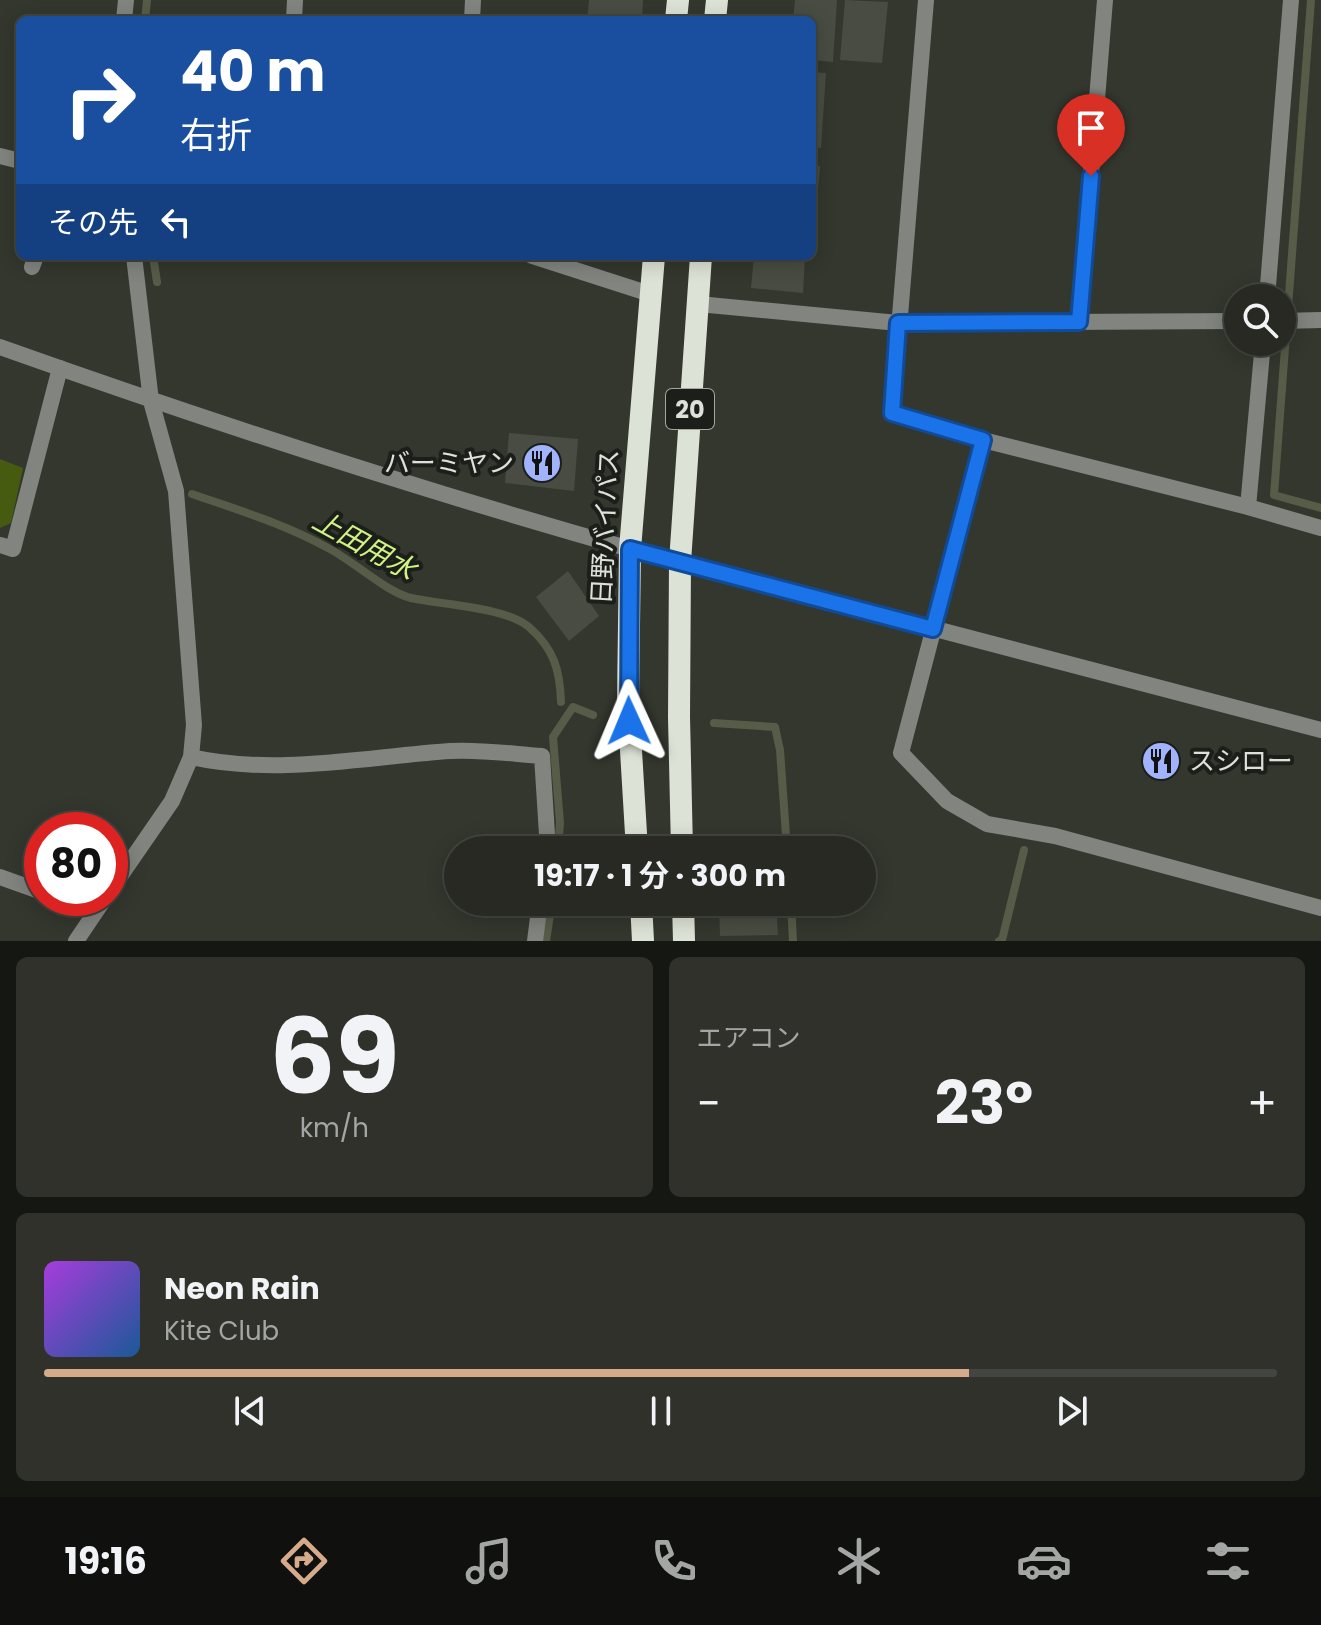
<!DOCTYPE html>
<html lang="ja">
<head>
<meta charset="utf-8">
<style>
	:root { --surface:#272922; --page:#2f312a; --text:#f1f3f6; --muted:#a4a6a5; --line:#434540; --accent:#d6ab8b }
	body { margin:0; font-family:Poppins,"Noto Sans JP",sans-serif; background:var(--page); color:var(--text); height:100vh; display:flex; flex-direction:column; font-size:30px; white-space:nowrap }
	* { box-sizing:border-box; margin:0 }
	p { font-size:26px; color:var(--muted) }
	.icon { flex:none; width:44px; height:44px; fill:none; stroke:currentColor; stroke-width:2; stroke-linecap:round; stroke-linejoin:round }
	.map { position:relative; height:941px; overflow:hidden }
	.details { display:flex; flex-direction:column; gap:16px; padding:16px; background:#151713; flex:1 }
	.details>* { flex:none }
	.guide { position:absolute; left:16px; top:16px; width:800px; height:244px; border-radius:12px; box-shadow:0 4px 20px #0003,0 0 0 2px var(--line); background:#1a4fa0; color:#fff; overflow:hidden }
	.tools { position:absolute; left:1224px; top:284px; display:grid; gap:16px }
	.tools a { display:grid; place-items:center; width:72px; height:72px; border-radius:50%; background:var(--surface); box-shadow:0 4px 20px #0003,0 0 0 2px var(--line); font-size:40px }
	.speed { position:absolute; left:24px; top:812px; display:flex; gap:16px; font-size:40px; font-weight:700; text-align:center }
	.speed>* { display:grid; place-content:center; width:104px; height:104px; border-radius:50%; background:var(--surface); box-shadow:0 4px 20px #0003,0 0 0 2px var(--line); line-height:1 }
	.speed .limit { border:12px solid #d22; background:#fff; color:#111 }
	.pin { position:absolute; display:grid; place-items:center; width:68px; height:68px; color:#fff; margin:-82px -34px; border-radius:50% 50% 50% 0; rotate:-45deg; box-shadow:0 0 8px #0007 }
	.pin .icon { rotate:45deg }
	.me { position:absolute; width:88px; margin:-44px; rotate:359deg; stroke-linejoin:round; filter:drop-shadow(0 0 6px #0008) }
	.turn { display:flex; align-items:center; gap:28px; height:168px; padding:0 32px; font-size:36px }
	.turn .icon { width:104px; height:104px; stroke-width:2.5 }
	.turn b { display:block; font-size:56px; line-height:68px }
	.then { display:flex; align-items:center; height:76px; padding:0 32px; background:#0003; gap:16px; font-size:30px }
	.big { font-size:60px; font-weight:700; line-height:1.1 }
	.details .card { flex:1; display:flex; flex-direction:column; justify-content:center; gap:12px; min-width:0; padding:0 28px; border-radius:12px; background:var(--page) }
	.details .dial { align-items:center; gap:0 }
	.dial b { font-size:104px; line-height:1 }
	.song { display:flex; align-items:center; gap:24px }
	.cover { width:96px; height:96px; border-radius:12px; background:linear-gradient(135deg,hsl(280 70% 55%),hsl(210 70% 35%)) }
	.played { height:8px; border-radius:4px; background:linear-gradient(90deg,var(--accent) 75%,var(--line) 75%) }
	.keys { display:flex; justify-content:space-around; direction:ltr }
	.heat { display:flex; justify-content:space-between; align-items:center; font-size:44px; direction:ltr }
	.details .tiles { flex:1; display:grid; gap:16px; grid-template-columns:1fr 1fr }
	.card:last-child { grid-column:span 2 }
	.trip { position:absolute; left:444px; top:836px; width:432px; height:80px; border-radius:40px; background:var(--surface); box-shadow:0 4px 20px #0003,0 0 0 2px var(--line); font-weight:700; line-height:80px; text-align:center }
	.dock { display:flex; height:128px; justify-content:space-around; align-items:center; background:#10100e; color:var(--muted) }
	.dock .icon { width:56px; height:56px }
	.dock .current { color:var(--accent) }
	.dock b { font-size:36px; color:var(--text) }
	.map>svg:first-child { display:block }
	.green { fill:#475b10 }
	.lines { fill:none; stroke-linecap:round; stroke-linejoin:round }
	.stream { stroke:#565c47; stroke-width:8 }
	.building { fill:#484c42 }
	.minor { stroke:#82847f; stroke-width:16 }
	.tertiary { stroke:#82847f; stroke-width:16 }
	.trunk { stroke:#dde2d6; stroke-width:22 }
	.route-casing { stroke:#114b97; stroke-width:20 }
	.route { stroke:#1a73e8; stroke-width:14 }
	.labels { text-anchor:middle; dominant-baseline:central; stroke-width:8; stroke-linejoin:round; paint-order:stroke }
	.shield { fill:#1c1e1a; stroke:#a4a6a0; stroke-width:2 }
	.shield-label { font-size:24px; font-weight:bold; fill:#dee1da }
	.poi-label { font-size:26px; fill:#dee1da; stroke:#1c1e1a; text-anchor:end }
	.street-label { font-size:26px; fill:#dee1da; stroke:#1c1e1a }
	.water-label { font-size:28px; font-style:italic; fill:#d0f383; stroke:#1c1e1a }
</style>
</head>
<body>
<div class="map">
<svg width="1321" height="941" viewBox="0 0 1321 941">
	<rect width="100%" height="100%" fill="#34372e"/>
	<path class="green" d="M0 459 23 468 11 523 0 528Z"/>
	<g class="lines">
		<path class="stream" d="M1311 0 1274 495 1321 508
			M145 20 147 0
			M153 256 157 282
			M192 494C238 510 285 524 328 548 352 560 386 592 411 598 443 605 505 607 529 627 554 649 560 670 561 702
			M714 723 775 727 780 750 787 850
			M558 850 560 823 553 737 573 707 593 715
			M791 902 793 941
			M546 941 552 902
			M999 941 1002 940 1024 850"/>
	</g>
	<path class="building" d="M589 0H643L642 20H587Z
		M795 0H837L833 62 812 60V20H793Z
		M845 0 888 2 882 63 840 60Z
		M812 72 826 73 821 148 812 147Z
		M812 166H820L814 235H812Z
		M754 256H805L803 293 751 288Z
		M509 433 578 439 574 491 505 483Z
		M568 571 599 616 569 641 536 597Z
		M719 902H776L778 935 720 936Z"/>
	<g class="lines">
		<path class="minor" d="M926 0 892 413 983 440 1248 507 1263 342
			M294 20 295 0
			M472 20 473 0
			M0 156 20 161
			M532 256 650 294
			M32 267 36 256
			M1267 298 1291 0
			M698 304 898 323 1238 321
			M1282 321 1321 320
			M1079 322 1105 0
			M983 440 901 753 947 801 987 824 1055 836 1321 908
			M1248 507 1321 528
			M0 545 13 549 60 368
			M191 757C276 776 364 757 450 751 480 749 512 754 542 756L548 850
			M0 877 42 892
			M110 891 172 801 191 757 194 725 176 491 151 401
			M60 898 95 910
			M76 941 105 898
			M535 941 540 902"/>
		<path class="tertiary" d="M124 20 126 0
			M134 256 151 401
			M0 347C208 421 418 489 630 549L1321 730"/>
		<path class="trunk" d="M676 20 678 0
			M715 20 717 0
			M637 850 628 701 630 549 654 256
			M682 850 679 717 680 562 701 256
			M641 902 643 941
			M683 902 684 941"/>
	</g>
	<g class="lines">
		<defs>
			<path id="route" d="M629 721 630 549 933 629 983 440 892 413 898 323 1079 322 1091 176"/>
		</defs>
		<use href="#route" class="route-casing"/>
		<use href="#route" class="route"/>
	</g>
	<defs>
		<symbol id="restaurant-disc" viewBox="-11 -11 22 22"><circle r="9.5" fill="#a1b3fd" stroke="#1c1e1a"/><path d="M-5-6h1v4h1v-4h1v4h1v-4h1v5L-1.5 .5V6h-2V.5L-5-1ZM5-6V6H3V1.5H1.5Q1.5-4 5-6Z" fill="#111"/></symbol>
	</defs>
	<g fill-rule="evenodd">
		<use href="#restaurant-disc" x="520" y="441" width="44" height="44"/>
		<use href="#restaurant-disc" x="1139" y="739" width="44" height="44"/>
	</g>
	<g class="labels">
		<rect class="shield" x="666" y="389" width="48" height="40" rx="6"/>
		<g class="shield-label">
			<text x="690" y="409">20</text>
		</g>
		<g class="poi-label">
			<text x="514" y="463">バーミヤン</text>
			<text x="1189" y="761" text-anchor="start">スシロー</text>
		</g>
		<g class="street-label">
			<text transform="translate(605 527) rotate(-87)">日野バイパス</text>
		</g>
		<g class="water-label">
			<text transform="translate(364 545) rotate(29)">上田用水</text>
		</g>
	</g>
</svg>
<div class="tools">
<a><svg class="icon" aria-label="search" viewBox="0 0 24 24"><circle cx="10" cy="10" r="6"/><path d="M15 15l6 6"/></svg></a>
</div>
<div class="speed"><div class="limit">80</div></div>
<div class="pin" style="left:1091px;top:176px;background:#d93025"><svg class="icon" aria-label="arrive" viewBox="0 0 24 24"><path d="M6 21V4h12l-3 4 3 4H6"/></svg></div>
<svg class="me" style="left:629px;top:721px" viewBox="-20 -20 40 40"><path d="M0-17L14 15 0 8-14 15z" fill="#1a73e8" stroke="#fff" stroke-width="4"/></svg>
<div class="trip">19:17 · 1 分 · 300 m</div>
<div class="guide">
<div class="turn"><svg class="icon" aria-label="right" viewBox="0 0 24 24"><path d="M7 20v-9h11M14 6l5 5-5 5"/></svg><div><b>40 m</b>右折</div></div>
<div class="then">その先<svg class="icon" aria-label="left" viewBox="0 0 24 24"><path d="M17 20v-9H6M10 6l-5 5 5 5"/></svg></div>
</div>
</div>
<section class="details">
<div class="tiles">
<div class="card dial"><b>69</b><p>km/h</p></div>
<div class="card"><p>エアコン</p>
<div class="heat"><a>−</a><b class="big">23°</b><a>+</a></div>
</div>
<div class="card">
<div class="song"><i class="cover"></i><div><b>Neon Rain</b><p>Kite Club</p></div></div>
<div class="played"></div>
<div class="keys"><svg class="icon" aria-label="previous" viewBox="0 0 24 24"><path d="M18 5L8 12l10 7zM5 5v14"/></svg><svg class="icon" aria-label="pause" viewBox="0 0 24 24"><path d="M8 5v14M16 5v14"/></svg><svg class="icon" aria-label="next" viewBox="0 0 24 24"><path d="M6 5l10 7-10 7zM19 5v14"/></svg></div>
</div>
</div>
</section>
<nav class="dock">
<b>19:16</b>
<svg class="icon current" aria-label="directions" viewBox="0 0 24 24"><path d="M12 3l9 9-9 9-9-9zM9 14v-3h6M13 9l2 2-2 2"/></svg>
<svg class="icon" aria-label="music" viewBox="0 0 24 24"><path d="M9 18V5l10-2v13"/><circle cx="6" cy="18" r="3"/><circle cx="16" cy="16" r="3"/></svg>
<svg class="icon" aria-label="phone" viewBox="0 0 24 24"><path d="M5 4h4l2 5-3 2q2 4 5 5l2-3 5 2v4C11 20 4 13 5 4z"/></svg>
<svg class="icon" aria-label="climate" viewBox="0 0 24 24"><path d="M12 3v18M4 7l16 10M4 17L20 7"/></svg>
<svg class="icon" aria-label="car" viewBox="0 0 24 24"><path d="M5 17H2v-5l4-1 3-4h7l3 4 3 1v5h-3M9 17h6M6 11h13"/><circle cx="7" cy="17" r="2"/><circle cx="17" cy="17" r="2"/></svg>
<svg class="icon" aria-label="filters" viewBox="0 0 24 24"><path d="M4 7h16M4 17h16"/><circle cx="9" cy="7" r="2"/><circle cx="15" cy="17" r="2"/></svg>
</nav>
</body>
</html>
